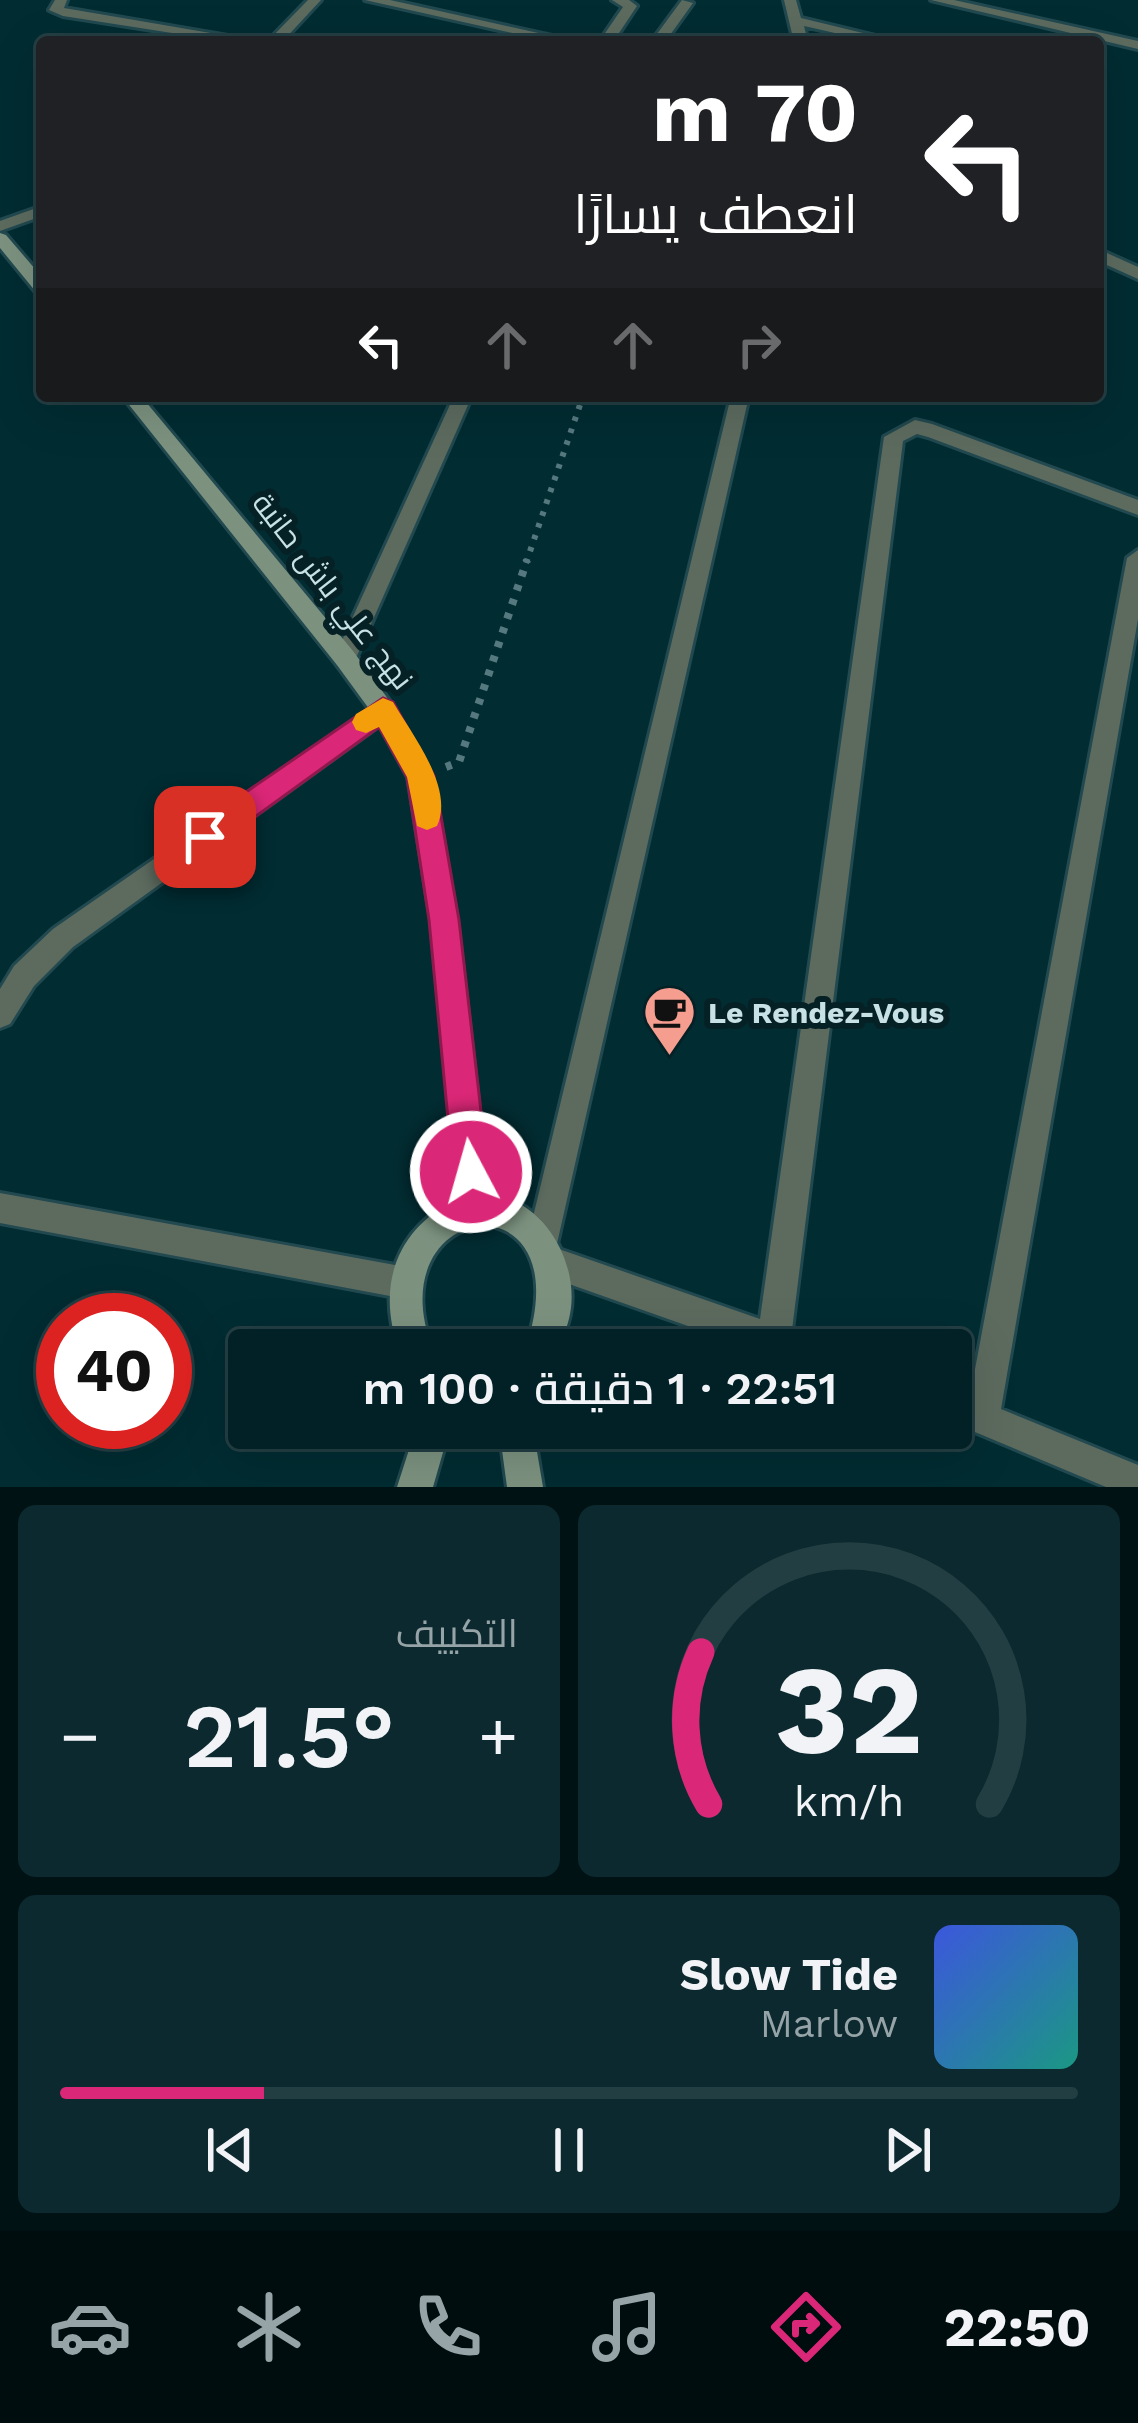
<!DOCTYPE html>
<html lang="ar">
<head>
<meta charset="utf-8">
<style>
	:root { --surface:#012126; --page:#0b292e; --text:#f1f3f6; --muted:#96a3a7; --line:#233e43; --accent:#db2777 }
	body { margin:0; font-family:"Work Sans",Cairo,sans-serif; background:var(--page); color:var(--text); direction:rtl; height:100vh; display:flex; flex-direction:column; font-size:45px; white-space:nowrap }
	* { box-sizing:border-box; margin:0 }
	p { font-size:39px; color:var(--muted) }
	.icon { flex:none; width:66px; height:66px; fill:none; stroke:currentColor; stroke-width:2; stroke-linecap:round; stroke-linejoin:round }
	.map { position:relative; height:1487px; overflow:hidden; direction:ltr }
	.side { display:flex; flex-direction:column; gap:18px; padding:18px; background:#011215; flex:1 }
	.side>* { flex:none }
	.guide { position:absolute; left:36px; top:36px; width:1068px; height:366px; border-radius:12px; box-shadow:0 12px 48px #0002,0 0 0 3px var(--line); direction:rtl; background:#202124; color:#fff; overflow:hidden }
	.speed { position:absolute; left:36px; top:1293px; display:flex; gap:24px; font-size:60px; font-weight:700; text-align:center }
	.speed>* { display:grid; place-content:center; width:156px; height:156px; border-radius:50%; background:var(--surface); box-shadow:0 12px 48px #0002,0 0 0 3px var(--line); line-height:1 }
	.speed .limit { border:18px solid #d22; background:#fff; color:#111 }
	.pin { position:absolute; display:grid; place-items:center; width:102px; height:102px; color:#fff; margin:-51px; border-radius:24px; box-shadow:0 6px 18px #0006 }
	.me { position:absolute; width:132px; margin:-66px; rotate:354deg; stroke-linejoin:round; filter:drop-shadow(0 0 9px #0008) }
	.turn { display:flex; align-items:center; gap:42px; height:252px; padding:0 48px; font-size:54px }
	.turn .icon { width:156px; height:156px; stroke-width:2.5 }
	.turn b { display:block; font-size:84px; line-height:102px }
	.lanes { display:flex; align-items:center; height:114px; padding:0 48px; background:#0003; justify-content:center; gap:60px; direction:ltr }
	.lanes .off { opacity:.35 }
	.big { font-size:90px; font-weight:600; line-height:1.1 }
	.side .tile { flex:1; display:flex; flex-direction:column; justify-content:center; gap:18px; min-width:0; padding:0 42px; border-radius:18px; background:var(--page) }
	.side .dial { align-items:center; gap:0 }
	.dial svg { height:312px; overflow:visible; fill:none; stroke:var(--line); stroke-width:7; stroke-linecap:round; text-anchor:middle }
	.dial text { fill:var(--text); stroke:none }
	.song { display:flex; align-items:center; gap:36px }
	.cover { width:144px; height:144px; border-radius:18px; background:linear-gradient(135deg,hsl(230 70% 55%),hsl(170 70% 35%)) }
	.played { height:12px; border-radius:6px; background:linear-gradient(90deg,var(--accent) 20%,var(--line) 20%) }
	.keys { display:flex; justify-content:space-around; direction:ltr }
	.heat { display:flex; justify-content:space-between; align-items:center; font-size:66px; direction:ltr }
	.side .tiles { flex:1; display:grid; gap:18px; grid-template-columns:1fr 1fr }
	.tile:last-child { grid-column:span 2 }
	.trip { position:absolute; left:228px; top:1329px; width:744px; height:120px; border-radius:12px; background:var(--surface); box-shadow:0 12px 48px #0002,0 0 0 3px var(--line); font-weight:600; line-height:120px; text-align:center; direction:rtl }
	.menu { display:flex; height:192px; justify-content:space-around; align-items:center; background:#000d0f; color:var(--muted) }
	.menu .icon { width:84px; height:84px }
	.menu .selected { color:var(--accent) }
	.menu b { font-size:54px; color:var(--text) }
	.map>svg:first-child { display:block }
	.lines { fill:none; stroke-linecap:round; stroke-linejoin:round }
	.street-casing { stroke:#21494f; stroke-width:6 }
	.secondary-casing { stroke:#21494f; stroke-width:6 }
	.path-far1 { stroke:#56797f; stroke-width:6; stroke-dasharray:4.5 8; stroke-linecap:butt }
	.path { stroke:#56797f; stroke-width:8; stroke-dasharray:6 9; stroke-linecap:butt }
	.street { fill:#5d6b5f; fill-rule:evenodd }
	.secondary { fill:#7c927f; fill-rule:evenodd }
	.route { fill:#db2777; stroke:#8e194d; stroke-width:3 }
	.slow { fill:#f59e0b }
	.labels { text-anchor:middle; dominant-baseline:central; stroke-width:12; stroke-linejoin:round; paint-order:stroke }
	.street-label { font-size:30px; fill:#c7e1e5; stroke:#052125 }
	.poi-label { font-size:30px; font-weight:bold; fill:#c7e1e5; stroke:#052125; text-anchor:start }
</style>
</head>
<body>
<div class="map">
<svg width="1138" height="1487" viewBox="0 0 1138 1487">
	<rect width="100%" height="100%" fill="#012c32"/>
	<g class="lines">
		<defs>
			<path id="street" d="M55 0H67L64 8 263 42H230L63 16 49 10Z
				M308 0H321L282 42H267Z
				M365 0H390L579 42H553Z
				M612 0H629L637 6 613 42H599L623 7Z
				M682 0 693 3 665 42H651Z
				M784 0H796L801 18 900 42H875L804 26 808 42H794Z
				M931 0H954L1138 41V49Z
				M42 206V216L0 231V221Z
				M1098 249 1138 267V279L1098 261Z
				M454 396H472L356 658 345 667 337 665 334 658Z
				M731 396H749L556 1248 760 1319 884 437 915 420 932 424 1138 500V515L928 437 917 434 903 441 792 1330 815 1338 820 1350H756L552 1278 541 1273 536 1262 539 1256 532 1253 527 1242Z
				M1138 550V619L1001 1409 1138 1465V1487H1106L951 1422V1388L970 1396 1127 558Z
				M383 700 391 703 395 710 391 717 73 947 34 986 10 1024 0 1028V989L14 966 53 929Z
				M0 1193 406 1267 417 1272 422 1283 417 1294 406 1299 0 1223Z"/>
			<path id="secondary" d="M0 233 6 235 42 277V293L36 292 0 248Z
				M122 396H141L353 651 391 703 432 776 457 920 489 1195C543 1198 580 1263 570 1314 568 1326 562 1338 559 1350H525C586 1172 374 1198 433 1350H399C376 1286 396 1228 458 1199L431 920 408 777 375 717 337 665Z
				M416 1428H450L433 1487H397Z
				M499 1428H533L543 1487H507Z"/>
		</defs>
		<use href="#street" class="street-casing"/>
		<use href="#secondary" class="secondary-casing"/>
		<path class="path-far1" d="M526 563 583 396"/>
		<path class="path" d="M446 767 459 762 527 560"/>
		<use href="#street" class="street"/>
		<use href="#secondary" class="secondary"/>
	</g>
	<path class="route" d="M383 698 393 702 434 776 459 920 488 1172 483 1184 471 1189 458 1184 453 1172 429 920 407 777 379 727 215 846 205 850 195 846 191 837 195 827Z"/>
	<path class="slow" d="M383 698 393 702C411 733 455 788 437 826L427 830 417 826 407 777 379 727 366 733 356 730 352 722 356 714Z"/>
	<defs>
		<symbol id="cafe-pin" viewBox="-11 -11 22 30"><path d="M0 17L-7.5 6A9.5 9.5 0 1 1 7.5 6Z" fill="#f59d8f" stroke="#052125"/><path d="M-5.5-4.5H6V0H3Q3 3.5 0 3.5H-2.5Q-5.5 3.5-5.5 0ZM3-3.2v2h1.7v-2ZM-6 4.5H4V6H-6Z" fill="#111"/></symbol>
	</defs>
	<g fill-rule="evenodd">
		<use href="#cafe-pin" x="640" y="982" width="59" height="81"/>
	</g>
	<g class="labels">
		<g class="street-label">
			<text transform="translate(333 591) rotate(52)">نهج علي باش حانبة</text>
		</g>
		<g class="poi-label">
			<text x="708" y="1012">Le Rendez-Vous</text>
		</g>
	</g>
</svg>
<div class="speed"><div class="limit">40</div></div>
<div class="pin" style="left:205px;top:837px;background:#d93025"><svg class="icon" aria-label="arrive" viewBox="0 0 24 24"><path d="M6 21V4h12l-3 4 3 4H6"/></svg></div>
<svg class="me" style="left:471px;top:1172px" viewBox="-20 -20 40 40"><circle r="17" fill="#db2777" stroke="#fff" stroke-width="3"/><path d="M0-11L8 9 0 5-8 9z" fill="#fff"/></svg>
<div class="trip">22:51 · 1 دقيقة · 100 m</div>
<div class="guide">
<div class="turn"><svg class="icon" aria-label="left" viewBox="0 0 24 24"><path d="M17 20v-9H6M10 6l-5 5 5 5"/></svg><div><b>70 m</b>انعطف يسارًا</div></div>
<div class="lanes"><svg class="icon" aria-label="left" viewBox="0 0 24 24"><path d="M17 20v-9H6M10 6l-5 5 5 5"/></svg><svg class="icon off" aria-label="ahead" viewBox="0 0 24 24"><path d="M12 20V5M6 11l6-6 6 6"/></svg><svg class="icon off" aria-label="ahead" viewBox="0 0 24 24"><path d="M12 20V5M6 11l6-6 6 6"/></svg><svg class="icon off" aria-label="right" viewBox="0 0 24 24"><path d="M7 20v-9h11M14 6l5 5-5 5"/></svg></div>
</div>
</div>
<section class="side">
<div class="tiles">
<div class="tile dial"><svg viewBox="0 0 100 80">
<path d="M14 69A42 42 0 1 1 86 69"/>
<path d="M14 69A42 42 0 0 1 12 30" stroke="#db2777"/>
<text x="50" y="56" font-size="32" font-weight="700">32</text>
<text x="50" y="72" font-size="11">km/h</text>
</svg></div>
<div class="tile"><p>التكييف</p>
<div class="heat"><a>−</a><b class="big">21.5°</b><a>+</a></div>
</div>
<div class="tile">
<div class="song"><i class="cover"></i><div><b>Slow Tide</b><p>Marlow</p></div></div>
<div class="played"></div>
<div class="keys"><svg class="icon" aria-label="previous" viewBox="0 0 24 24"><path d="M18 5L8 12l10 7zM5 5v14"/></svg><svg class="icon" aria-label="pause" viewBox="0 0 24 24"><path d="M8 5v14M16 5v14"/></svg><svg class="icon" aria-label="next" viewBox="0 0 24 24"><path d="M6 5l10 7-10 7zM19 5v14"/></svg></div>
</div>
</div>
</section>
<nav class="menu">
<b>22:50</b>
<svg class="icon selected" aria-label="directions" viewBox="0 0 24 24"><path d="M12 3l9 9-9 9-9-9zM9 14v-3h6M13 9l2 2-2 2"/></svg>
<svg class="icon" aria-label="music" viewBox="0 0 24 24"><path d="M9 18V5l10-2v13"/><circle cx="6" cy="18" r="3"/><circle cx="16" cy="16" r="3"/></svg>
<svg class="icon" aria-label="phone" viewBox="0 0 24 24"><path d="M5 4h4l2 5-3 2q2 4 5 5l2-3 5 2v4C11 20 4 13 5 4z"/></svg>
<svg class="icon" aria-label="climate" viewBox="0 0 24 24"><path d="M12 3v18M4 7l16 10M4 17L20 7"/></svg>
<svg class="icon" aria-label="car" viewBox="0 0 24 24"><path d="M5 17H2v-5l4-1 3-4h7l3 4 3 1v5h-3M9 17h6M6 11h13"/><circle cx="7" cy="17" r="2"/><circle cx="17" cy="17" r="2"/></svg>
</nav>
</body>
</html>
